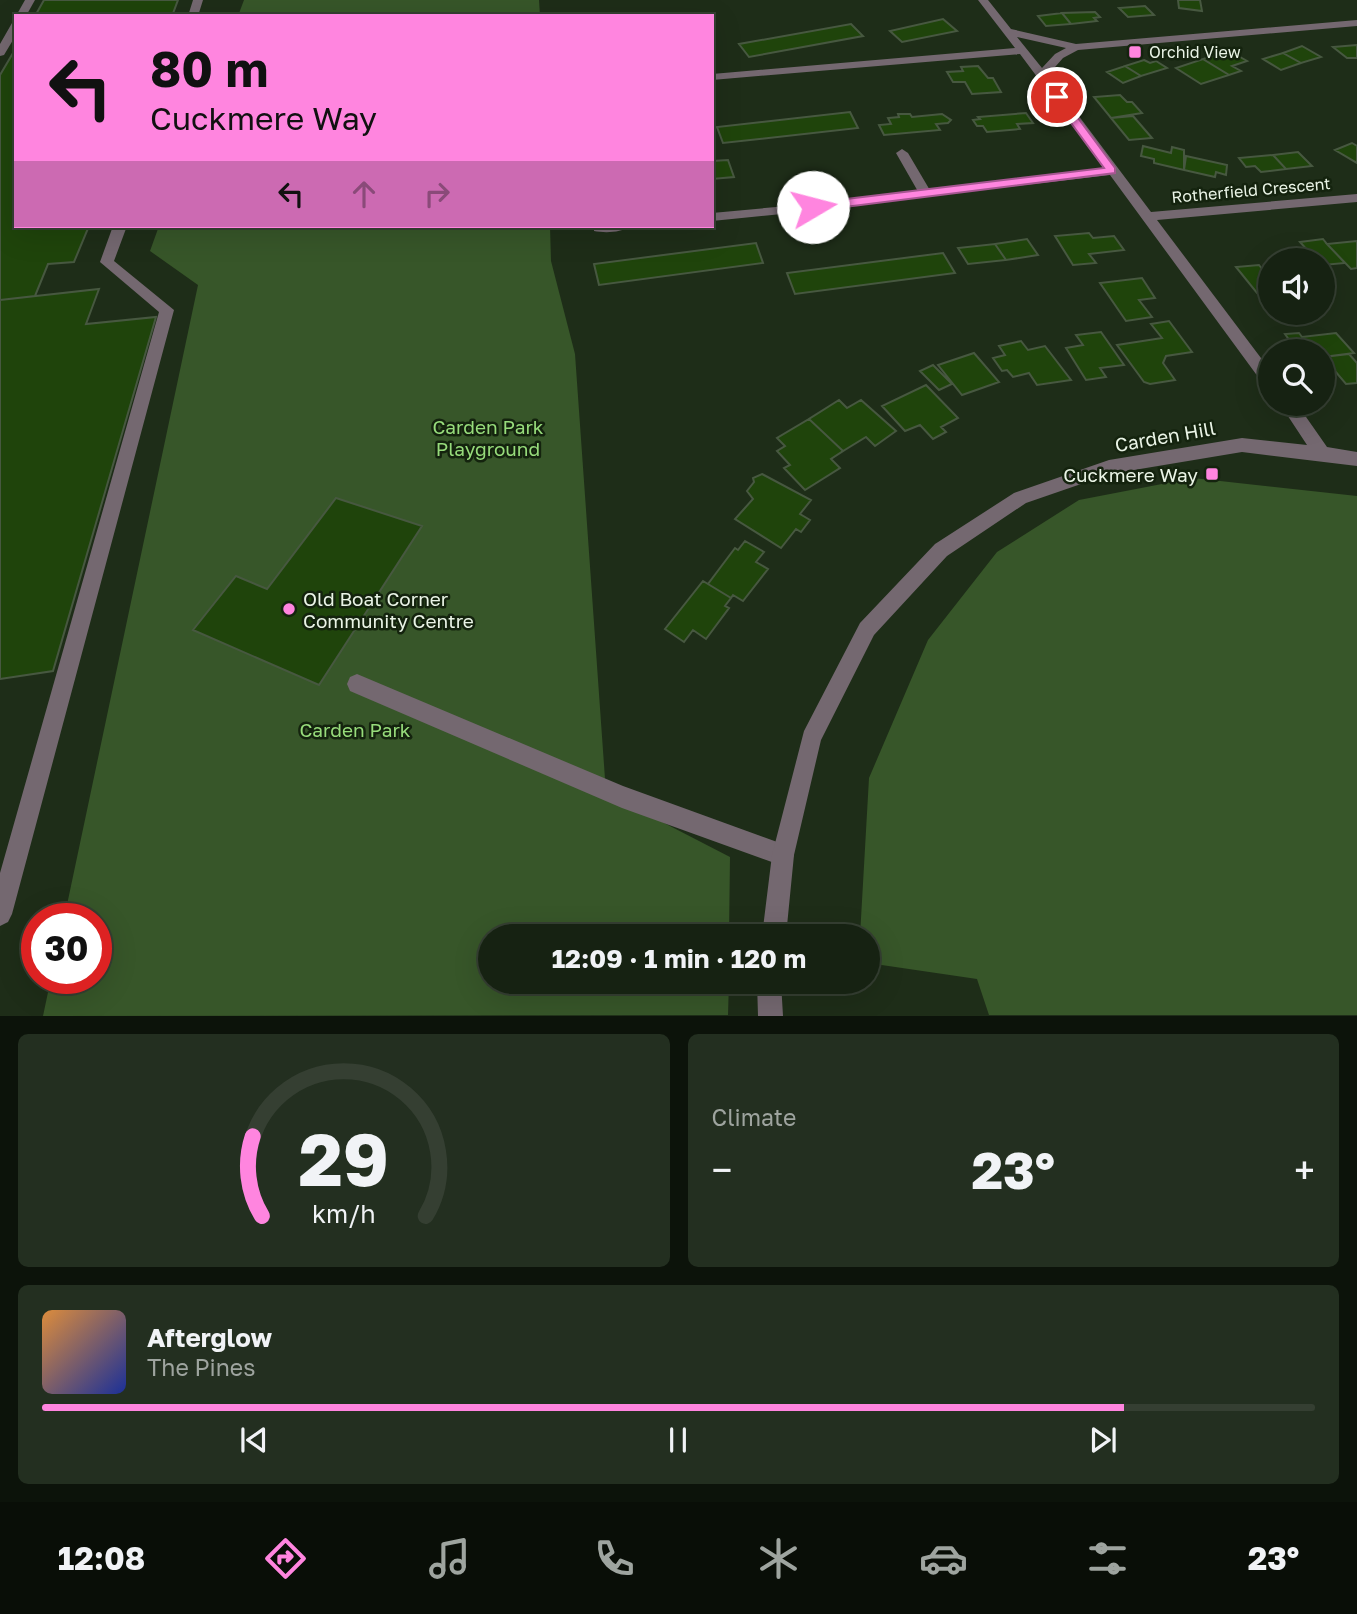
<!DOCTYPE html>
<html lang="en">
<head>
<meta charset="utf-8">
<style>
	:root { --surface:#162212; --page:#232f20; --text:#f1f3f6; --muted:#9ea49f; --line:#353f32; --accent:#ff85df }
	body { margin:0; font-family:"Golos Text",sans-serif; background:var(--page); color:var(--text); height:100vh; display:flex; flex-direction:column; font-size:26px; white-space:nowrap }
	* { box-sizing:border-box; margin:0 }
	p { font-size:23px; color:var(--muted) }
	.icon { flex:none; width:38px; height:38px; fill:none; stroke:currentColor; stroke-width:2; stroke-linecap:round; stroke-linejoin:round }
	.map { position:relative; height:1016px; overflow:hidden }
	.side { display:flex; flex-direction:column; gap:18px; padding:18px; background:#0c130a; flex:1 }
	.side>* { flex:none }
	.top-card { position:absolute; left:14px; top:14px; width:700px; height:214px; border-radius:0px; box-shadow:0 7px 28px #0002,0 0 0 2px var(--line); background:#ff85df; color:#111; overflow:hidden }
	.buttons { position:absolute; left:1258px; top:248px; display:grid; gap:14px }
	.buttons a { display:grid; place-items:center; width:77px; height:77px; border-radius:50%; background:var(--surface); box-shadow:0 7px 28px #0002,0 0 0 2px var(--line); font-size:35px }
	.speed { position:absolute; left:21px; top:903px; display:flex; gap:14px; font-size:35px; font-weight:700; text-align:center }
	.speed>* { display:grid; place-content:center; width:91px; height:91px; border-radius:50%; background:var(--surface); box-shadow:0 7px 28px #0002,0 0 0 2px var(--line); line-height:1 }
	.speed .limit { border:10px solid #d22; background:#fff; color:#111 }
	.pin { position:absolute; display:grid; place-items:center; width:60px; height:60px; color:#fff; margin:-30px; border:4px solid #fff; border-radius:50%; box-shadow:0 2px 7px #0007 }
	.me { position:absolute; width:77px; margin:-38px; rotate:82deg; stroke-linejoin:round; filter:drop-shadow(0 0 5px #0008) }
	.turn { display:flex; align-items:center; gap:24px; height:147px; padding:0 21px; font-size:32px }
	.turn .icon { width:91px; height:91px; stroke-width:2.5 }
	.turn b { display:block; font-size:49px; line-height:60px }
	.lanes { display:flex; align-items:center; height:66px; padding:0 21px; background:#0003; justify-content:center; gap:35px; direction:ltr }
	.lanes .off { opacity:.35 }
	.big { font-size:52px; font-weight:700; line-height:1.1 }
	.side .tile { flex:1; display:flex; flex-direction:column; justify-content:center; gap:10px; min-width:0; padding:0 24px; border-radius:10px; background:var(--page) }
	.side .dial { align-items:center; gap:0 }
	.dial svg { height:182px; overflow:visible; fill:none; stroke:var(--line); stroke-width:7; stroke-linecap:round; text-anchor:middle }
	.dial text { fill:var(--text); stroke:none }
	.song { display:flex; align-items:center; gap:21px }
	.cover { width:84px; height:84px; border-radius:10px; background:linear-gradient(135deg,hsl(30 70% 55%),hsl(230 70% 35%)) }
	.played { height:7px; border-radius:4px; background:linear-gradient(90deg,var(--accent) 85%,var(--line) 85%) }
	.keys { display:flex; justify-content:space-around; direction:ltr }
	.heat { display:flex; justify-content:space-between; align-items:center; font-size:38px; direction:ltr }
	.side .tiles { flex:1; display:grid; gap:18px; grid-template-columns:1fr 1fr }
	.tile:last-child { grid-column:span 2 }
	.trip { position:absolute; left:478px; top:924px; width:402px; height:70px; border-radius:35px; background:var(--surface); box-shadow:0 7px 28px #0002,0 0 0 2px var(--line); font-weight:700; line-height:70px; text-align:center }
	.tab-bar { display:flex; height:112px; justify-content:space-around; align-items:center; background:#090e07; color:var(--muted) }
	.tab-bar .icon { width:49px; height:49px }
	.tab-bar .on { color:var(--accent) }
	.tab-bar b { font-size:32px; color:var(--text) }
	.map>svg:first-child { display:block }
	.green { fill:#375629 }
	.building { fill:#1f440b; stroke:#475840; stroke-width:2 }
	.lines { fill:none; stroke-linecap:round; stroke-linejoin:round }
	.service { fill:#746870; fill-rule:evenodd }
	.minor { fill:#746870; fill-rule:evenodd }
	.route { fill:#ff85df; stroke:#a65691; stroke-width:2 }
	.poi-dot { fill:#ff85df; stroke:#14230e; stroke-width:2.5 }
	.labels { text-anchor:middle; dominant-baseline:central; stroke-width:5; stroke-linejoin:round; paint-order:stroke }
	.far-poi-label { font-size:16px; fill:#eaf4e6; stroke:#14230e; text-anchor:start }
	.far-street-label { font-size:16px; fill:#eaf4e6; stroke:#14230e }
	.park-label { font-size:19px; fill:#97dc7b; stroke:#14230e }
	.street-label { font-size:19px; fill:#eaf4e6; stroke:#14230e }
	.poi-label { font-size:19px; fill:#eaf4e6; stroke:#14230e; text-anchor:end }
</style>
</head>
<body>
<div class="map">
<svg width="1357" height="1016" viewBox="0 0 1357 1016">
	<rect width="100%" height="100%" fill="#1e2d18"/>
	<path class="green" d="M244 0H539L540 16H238Z
		M159 226H550L551 261 575 354 606 793 730 857 729 936H490V982H729L728 1015 43 1016 51 978H96V919H64L198 285 150 251Z
		M1193 478 1357 496V1015H989L977 979 868 963V936H860L869 778 928 640 997 552 1079 500Z"/>
	<path class="building" d="M44 0H178L172 16H35Z
		M1178 0H1200L1202 11 1179 8Z
		M1145 6 1154 15 1128 17 1119 8Z
		M1095 12 1100 17 1094 18 1097 21 1071 24 1062 13Z
		M1062 13 1071 24 1046 26 1038 16Z
		M943 19 957 31 902 42 890 31Z
		M851 24 863 36 749 57 739 44Z
		M1357 45V58H1347L1333 47Z
		M1302 46 1321 57 1301 63 1283 53Z
		M16 48V226H89L74 262 48 264 35 296 0 300V75Z
		M1222 53 1226 56 1233 53 1247 61 1232 66 1241 71 1229 75 1203 59Z
		M1283 53 1301 63 1281 70 1263 59Z
		M1203 59 1229 75 1201 84 1176 68Z
		M1144 60 1150 63 1156 61 1167 68 1141 76 1125 66Z
		M978 66 988 78H993L1001 92 972 94 965 82H953L947 72 963 71 961 67Z
		M1125 66 1141 76 1123 83 1107 72Z
		M1120 95 1127 102H1132L1142 113 1111 118 1094 97Z
		M850 112 858 128 723 143 717 127Z
		M1026 113 1033 123 1017 124 1020 129 987 132 983 126H977L973 120 980 119 978 117Z
		M898 114H910L912 117 942 114 951 120 948 123 936 124 940 130 884 135 879 125 891 124 888 118 899 117Z
		M1133 116 1152 138 1129 140 1111 118Z
		M1352 143 1357 146V163L1335 150Z
		M1143 146 1171 153 1172 147 1184 150V170L1154 163V159L1141 156Z
		M1298 152 1312 166 1286 169 1273 155Z
		M1273 155 1286 169 1261 172 1255 166 1246 167 1239 158Z
		M1186 156 1227 165 1226 175 1216 172 1215 177 1184 170Z
		M728 160 734 177 712 179V161Z
		M1089 233 1093 238 1114 236 1124 250 1089 254 1096 263 1073 265 1055 236Z
		M1027 239 1038 255 1006 260 995 244Z
		M1323 239 1327 244 1345 263 1323 265V261H1317L1300 242Z
		M1357 241V268L1351 269 1327 244Z
		M756 243 763 263 599 285 594 264Z
		M995 244 1006 260 968 264 958 248Z
		M943 253 955 273 795 294 787 273Z
		M1259 265 1270 279V292L1257 293 1236 267Z
		M1142 278 1155 298 1139 300 1152 317 1126 321 1100 283Z
		M99 289 86 324 156 317 53 671 0 679V300Z
		M1169 321 1192 352 1166 356 1163 363 1175 380 1150 384 1144 382 1117 345 1162 338 1151 324Z
		M1101 332 1124 365 1100 368 1106 377 1086 380 1066 348 1083 345 1076 335Z
		M1299 333 1302 337 1336 333 1354 353 1323 357V352H1311L1307 347 1295 348 1285 334Z
		M1021 341 1028 350 1045 346 1071 380 1037 385 1029 373 1013 377 1007 370 1002 371 993 358 1005 355 999 346Z
		M974 353 999 382 962 395 938 365Z
		M1349 354 1357 363V383L1346 384 1323 357Z
		M933 365 952 384 939 390 920 371Z
		M926 385 958 418 941 427 946 432 933 439 920 425 905 431 882 406Z
		M839 400 847 408 861 400 896 431 875 446 866 437 843 451 809 419Z
		M809 419 843 451 831 459 840 468 805 490 784 468 790 465 777 451 785 446 777 438Z
		M762 474 811 500 800 514 810 520 801 532 796 529 781 548 735 519 753 499 747 491 754 482 753 478Z
		M336 498 422 526 319 685 193 630 236 576 267 589Z
		M745 541 764 552 756 562 768 569 743 601 733 595 731 598 708 584 735 548 738 550Z
		M703 581 731 598 725 606 729 608 706 639 693 630 684 642 665 629Z"/>
	<g class="lines">
		<path class="service" d="M25 0H35L26 16H16Z
			M193 0H203L198 16H188Z
			M16 22V35L4 55 0 56V44L12 23Z
			M902 149 908 153 931 192 930 195 925 196 920 195 896 153Z
			M787 206 794 210 792 213 712 221V213Z
			M113 226H127L114 261 174 310 12 914 8 922 0 926V873L159 312 100 262Z
			M594 226H629C622 233 604 233 594 231Z
			M357 674 623 786 791 847 794 855 791 863 783 866 622 808 350 691 347 684 350 677Z"/>
		<path class="minor" d="M978 0H988L1011 29 1076 44 1357 20V26L1078 50 1063 58 1048 75 1151 212 1357 194V202L1157 220 1270 370V387L1264 385 1110 175 782 213 780 210 787 206 1105 168 1020 54 712 80V74L1015 48ZM1017 37 1066 48 1055 54 1042 68Z
			M1280 404H1297L1327 447 1357 452V466L1242 452 1110 474 1026 503 947 556 874 635 821 740 794 855 786 936H762L772 855 804 731 860 623 935 544 1014 493 1109 460 1242 438 1307 445Z
			M757 982H781L783 1016H758Z"/>
	</g>
	<path class="route" d="M1054 95H1061L1115 168V173L813 211 807 207 813 203 1104 168 1052 97Z"/>
	<g class="poi-dot">
		<rect x="1128" y="45" width="14" height="14" rx="3.5"/>
		<rect x="1205" y="467" width="14" height="14" rx="3.5"/>
		<circle cx="289" cy="609" r="7"/>
	</g>
	<g class="labels">
		<g class="far-poi-label">
			<text x="1149" y="52">Orchid View</text>
		</g>
		<g class="far-street-label">
			<text transform="translate(1251 190) rotate(-5)">Rotherfield Crescent</text>
		</g>
		<g class="park-label">
			<text x="488" y="426">Carden Park<tspan x="488" dy="22">Playground</tspan></text>
			<text x="355" y="729">Carden Park</text>
		</g>
		<g class="street-label">
			<text transform="translate(1165 436) rotate(-10)">Carden Hill</text>
		</g>
		<g class="poi-label">
			<text x="1198" y="474">Cuckmere Way</text>
			<text x="303" y="598" text-anchor="start">Old Boat Corner<tspan x="303" dy="22">Community Centre</tspan></text>
		</g>
	</g>
</svg>
<div class="buttons">
<a><svg class="icon" aria-label="sound" viewBox="0 0 24 24"><path d="M4 9h4l5-4v14l-5-4H4zM17 9q2 3 0 6"/></svg></a>
<a><svg class="icon" aria-label="search" viewBox="0 0 24 24"><circle cx="10" cy="10" r="6"/><path d="M15 15l6 6"/></svg></a>
</div>
<div class="speed"><div class="limit">30</div></div>
<div class="pin" style="left:1057px;top:97px;background:#d93025"><svg class="icon" aria-label="arrive" viewBox="0 0 24 24"><path d="M6 21V4h12l-3 4 3 4H6"/></svg></div>
<svg class="me" style="left:813px;top:207px" viewBox="-20 -20 40 40"><circle r="19" fill="#fff"/><path d="M0-13L10 11 0 6-10 11z" fill="#ff85df"/></svg>
<div class="trip">12:09 · 1 min · 120 m</div>
<div class="top-card">
<div class="turn"><svg class="icon" aria-label="left" viewBox="0 0 24 24"><path d="M17 20v-9H6M10 6l-5 5 5 5"/></svg><div><b>80 m</b>Cuckmere Way</div></div>
<div class="lanes"><svg class="icon" aria-label="left" viewBox="0 0 24 24"><path d="M17 20v-9H6M10 6l-5 5 5 5"/></svg><svg class="icon off" aria-label="ahead" viewBox="0 0 24 24"><path d="M12 20V5M6 11l6-6 6 6"/></svg><svg class="icon off" aria-label="right" viewBox="0 0 24 24"><path d="M7 20v-9h11M14 6l5 5-5 5"/></svg></div>
</div>
</div>
<section class="side">
<div class="tiles">
<div class="tile dial"><svg viewBox="0 0 100 80">
<path d="M14 69A42 42 0 1 1 86 69"/>
<path d="M14 69A42 42 0 0 1 10 34" stroke="#ff85df"/>
<text x="50" y="56" font-size="32" font-weight="700">29</text>
<text x="50" y="72" font-size="11">km/h</text>
</svg></div>
<div class="tile"><p>Climate</p>
<div class="heat"><a>−</a><b class="big">23°</b><a>+</a></div>
</div>
<div class="tile">
<div class="song"><i class="cover"></i><div><b>Afterglow</b><p>The Pines</p></div></div>
<div class="played"></div>
<div class="keys"><svg class="icon" aria-label="previous" viewBox="0 0 24 24"><path d="M18 5L8 12l10 7zM5 5v14"/></svg><svg class="icon" aria-label="pause" viewBox="0 0 24 24"><path d="M8 5v14M16 5v14"/></svg><svg class="icon" aria-label="next" viewBox="0 0 24 24"><path d="M6 5l10 7-10 7zM19 5v14"/></svg></div>
</div>
</div>
</section>
<nav class="tab-bar">
<b>12:08</b>
<svg class="icon on" aria-label="directions" viewBox="0 0 24 24"><path d="M12 3l9 9-9 9-9-9zM9 14v-3h6M13 9l2 2-2 2"/></svg>
<svg class="icon" aria-label="music" viewBox="0 0 24 24"><path d="M9 18V5l10-2v13"/><circle cx="6" cy="18" r="3"/><circle cx="16" cy="16" r="3"/></svg>
<svg class="icon" aria-label="phone" viewBox="0 0 24 24"><path d="M5 4h4l2 5-3 2q2 4 5 5l2-3 5 2v4C11 20 4 13 5 4z"/></svg>
<svg class="icon" aria-label="climate" viewBox="0 0 24 24"><path d="M12 3v18M4 7l16 10M4 17L20 7"/></svg>
<svg class="icon" aria-label="car" viewBox="0 0 24 24"><path d="M5 17H2v-5l4-1 3-4h7l3 4 3 1v5h-3M9 17h6M6 11h13"/><circle cx="7" cy="17" r="2"/><circle cx="17" cy="17" r="2"/></svg>
<svg class="icon" aria-label="filters" viewBox="0 0 24 24"><path d="M4 7h16M4 17h16"/><circle cx="9" cy="7" r="2"/><circle cx="15" cy="17" r="2"/></svg>
<b>23°</b>
</nav>
</body>
</html>
